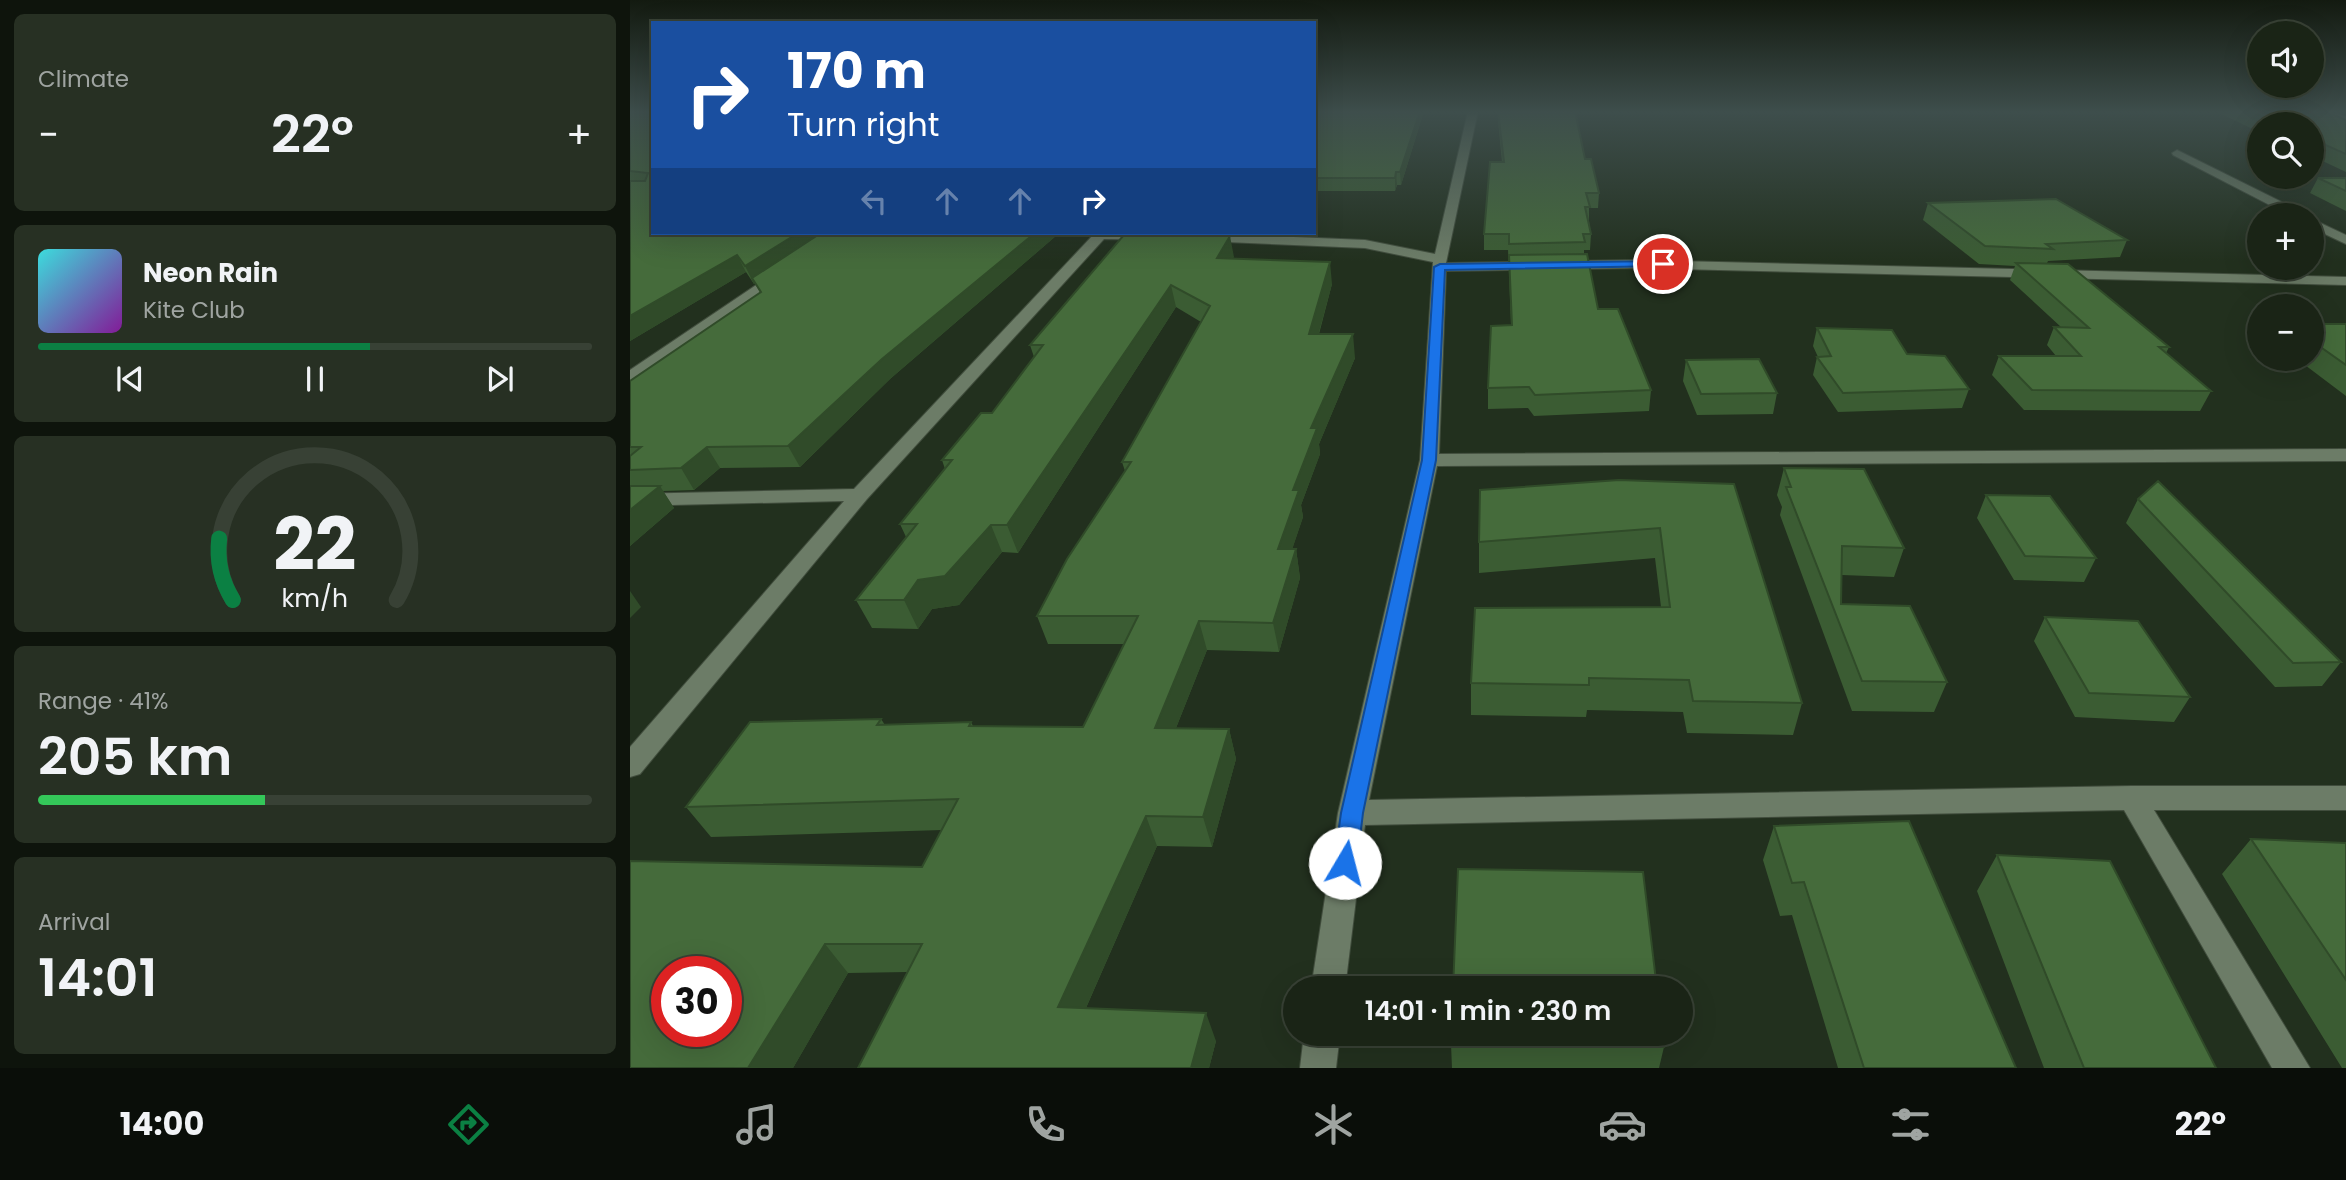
<!DOCTYPE html>
<html lang="en">
<head>
<meta charset="utf-8">
<style>
	:root { --surface:#1a2416; --page:#273023; --text:#f1f3f6; --muted:#9fa4a1; --line:#384135; --accent:#0b8043 }
	body { margin:0; font-family:Poppins,sans-serif; background:var(--page); color:var(--text); height:100vh; display:flex; flex-direction:column; font-size:26px; white-space:nowrap }
	* { box-sizing:border-box; margin:0 }
	p { font-size:23px; color:var(--muted) }
	.icon { flex:none; width:38px; height:38px; fill:none; stroke:currentColor; stroke-width:2; stroke-linecap:round; stroke-linejoin:round }
	.map { position:relative; flex:1; overflow:hidden }
	.sheet { display:flex; flex-direction:column; gap:14px; padding:14px; background:#0e140c; width:630px }
	.sheet>* { flex:none }
	.hud { position:absolute; left:21px; top:21px; width:665px; height:214px; border-radius:0px; box-shadow:0 7px 28px #0002,0 0 0 2px var(--line); background:#1a4fa0; color:#fff; overflow:hidden }
	.fabs { position:absolute; left:1617px; top:21px; display:grid; gap:14px }
	.fabs a { display:grid; place-items:center; width:77px; height:77px; border-radius:50%; background:var(--surface); box-shadow:0 7px 28px #0002,0 0 0 2px var(--line); font-size:35px }
	.speed { position:absolute; left:21px; top:956px; display:flex; gap:14px; font-size:35px; font-weight:700; text-align:center }
	.speed>* { display:grid; place-content:center; width:91px; height:91px; border-radius:50%; background:var(--surface); box-shadow:0 7px 28px #0002,0 0 0 2px var(--line); line-height:1 }
	.speed .limit { border:10px solid #d22; background:#fff; color:#111 }
	.pin { position:absolute; display:grid; place-items:center; width:60px; height:60px; color:#fff; margin:-30px; border:4px solid #fff; border-radius:50%; box-shadow:0 2px 7px #0007 }
	.me { position:absolute; width:77px; margin:-38px; rotate:8deg; stroke-linejoin:round; filter:drop-shadow(0 0 5px #0008) }
	.turn { display:flex; align-items:center; gap:24px; height:147px; padding:0 21px; font-size:32px }
	.turn .icon { width:91px; height:91px; stroke-width:2.5 }
	.turn b { display:block; font-size:49px; line-height:60px }
	.lanes { display:flex; align-items:center; height:66px; padding:0 21px; background:#0003; justify-content:center; gap:35px; direction:ltr }
	.lanes .off { opacity:.35 }
	.big { font-size:52px; font-weight:600; line-height:1.1 }
	.sheet .tile { flex:1; display:flex; flex-direction:column; justify-content:center; gap:10px; min-width:0; padding:0 24px; border-radius:10px; background:var(--page) }
	.sheet .dial { align-items:center; gap:0 }
	.dial svg { height:182px; overflow:visible; fill:none; stroke:var(--line); stroke-width:7; stroke-linecap:round; text-anchor:middle }
	.dial text { fill:var(--text); stroke:none }
	.song { display:flex; align-items:center; gap:21px }
	.cover { width:84px; height:84px; border-radius:10px; background:linear-gradient(135deg,hsl(180 70% 55%),hsl(290 70% 35%)) }
	.played { height:7px; border-radius:4px; background:linear-gradient(90deg,var(--accent) 60%,var(--line) 60%) }
	.keys { display:flex; justify-content:space-around; direction:ltr }
	.heat { display:flex; justify-content:space-between; align-items:center; font-size:38px; direction:ltr }
	.charge { height:10px; border-radius:5px; background:linear-gradient(90deg,#34c759 41%,var(--line) 0) }
	.trip { position:absolute; left:653px; top:976px; width:410px; height:70px; border-radius:35px; background:var(--surface); box-shadow:0 7px 28px #0002,0 0 0 2px var(--line); font-weight:600; line-height:70px; text-align:center }
	.tabs { display:flex; height:112px; justify-content:space-around; align-items:center; background:#0a0e09; color:var(--muted) }
	.tabs .icon { width:49px; height:49px }
	.tabs .selected { color:var(--accent) }
	.tabs b { font-size:32px; color:var(--text) }
	main { display:flex; flex:1; min-height:0 }
	.map>svg:first-child { display:block }
	.lines { fill:none; stroke-linecap:round; stroke-linejoin:round }
	.street-casing { stroke:#414d3d; stroke-width:2 }
	.street { fill:#6c7c67; fill-rule:evenodd }
	.wall { fill:#3b5c33 }
	.shaded-wall { fill:#304b29 }
	.building { fill:#456b3b; stroke:#304b29; stroke-width:2; fill-rule:evenodd }
	.route { fill:#1a73e8; stroke:#114b97; stroke-width:2 }
</style>
</head>
<body>
<main>
<section class="sheet">
<div class="tile"><p>Climate</p>
<div class="heat"><a>−</a><b class="big">22°</b><a>+</a></div>
</div>
<div class="tile">
<div class="song"><i class="cover"></i><div><b>Neon Rain</b><p>Kite Club</p></div></div>
<div class="played"></div>
<div class="keys"><svg class="icon" aria-label="previous" viewBox="0 0 24 24"><path d="M18 5L8 12l10 7zM5 5v14"/></svg><svg class="icon" aria-label="pause" viewBox="0 0 24 24"><path d="M8 5v14M16 5v14"/></svg><svg class="icon" aria-label="next" viewBox="0 0 24 24"><path d="M6 5l10 7-10 7zM19 5v14"/></svg></div>
</div>
<div class="tile dial"><svg viewBox="0 0 100 80">
<path d="M14 69A42 42 0 1 1 86 69"/>
<path d="M14 69A42 42 0 0 1 8 42" stroke="#0b8043"/>
<text x="50" y="56" font-size="32" font-weight="700">22</text>
<text x="50" y="72" font-size="11">km/h</text>
</svg></div>
<div class="tile"><p>Range · 41%</p><b class="big">205 km</b><div class="charge"></div></div>
<div class="tile"><p>Arrival</p><b class="big">14:01</b></div>
</section>
<div class="map">
<svg width="1716" height="1068" viewBox="0 0 1716 1068">
	<rect width="100%" height="100%" fill="#22301e"/>
	<g class="lines">
		<defs>
			<path id="street" d="M838 111H848L816 263 1007 260 1716 277V285L1007 268 816 271 809 454 1716 449V461L807 466 739 800 1502 786H1716V810H1524L1680 1068H1642L1494 810 735 825 715 989H681L708 813 790 460 803 262 735 248 573 241 567 237 573 233 735 240 805 254Z
				M1689 111 1716 116V122L1690 113Z
				M1547 150 1672 212 1674 215H1659L1543 155 1542 153Z
				M1682 219 1716 235V244L1682 228Z
				M465 233H535L539 236 533 240 474 239 237 499 10 774 0 777V747L214 501 0 506V494L224 489Z
				M147 271 159 274 0 382V370Z
				M674 1034H710L706 1068H670Z"/>
		</defs>
		<use href="#street" class="street-casing"/>
		<use href="#street" class="street"/>
	</g>
	<path class="wall" d="M0 111H23V233H426L427 235 260 379 170 467 90 468 64 490 33 491 44 508 0 546V381L130 293 125 283 124 284 116 272 0 341Z
		M684 111H794L771 185H767L765 191H684Z
		M868 111 955 159 969 193 968 208H959V222L961 234 960 250H954V254L968 309 1021 390 1019 411 904 416 898 408 858 409V388L881 325 878 250H854V234L872 162 868 121Z
		M1585 111H1695L1716 120V172L1682 156V124H1629V132Z
		M1688 178H1716V211L1680 193Z
		M1298 203 1497 240 1490 257 1418 261 1417 263 1539 347 1536 353 1581 391 1570 411 1394 410 1362 375 1369 356H1426L1417 345 1424 327H1431L1380 280 1385 266 1349 264 1293 220Z
		M604 257 603 258 702 284 689 334 725 358 689 444 690 454 671 505 673 517 662 549H666L670 578 649 652 577 650 546 728 599 729 606 759 582 847 527 846 456 1008 586 1041 579 1068H228L277 972 218 973 163 1068H0L292 867 312 830 81 837 56 807 251 719 255 725 341 722 343 726 453 727 494 644H418L407 616 495 471 492 462 571 322 546 307 388 553 372 552 329 605 302 609 288 629 242 628 226 600 276 537 270 524 315 469 312 460 362 413 404 357 400 345Z
		M1682 324H1716V396L1667 359H1682Z
		M1187 328 1277 354 1339 389 1332 408 1208 412 1183 375 1187 357H1188L1183 346Z
		M1056 360 1147 393 1143 414 1067 415 1053 381Z
		M1154 468 1274 548 1264 577 1212 575 1211 604 1317 682 1304 712 1222 711 1150 515 1152 507 1147 495Z
		M1104 484 1172 703 1163 735 1057 733 1053 712 957 710 956 717 841 715V683L1031 607 1025 558 849 573V542Z
		M1356 495 1466 558 1454 582 1384 580 1347 518Z
		M1508 499 1711 662 1692 686 1645 687 1496 523Z
		M1415 617 1560 697 1544 722 1445 717 1404 641Z
		M1144 826 1386 1068H1208L1162 915 1150 916 1133 860Z
		M1621 839 1716 843V1068H1712L1592 874Z
		M1367 855 1586 1068H1414L1347 891Z
		M821 1044 1034 1047 1029 1068H822Z"/>
	<path class="shaded-wall" d="M790 111H794L771 185 770 172Z
		M766 172 767 185 765 191V178Z
		M168 233H201L122 278 125 283 124 284 115 266Z
		M405 233H426L427 235 260 379 170 467 158 446 252 359Z
		M600 236 604 257 591 279 587 258Z
		M107 255 116 272 0 341V316Z
		M700 262 702 284 682 358 679 334Z
		M541 285 546 307 388 553 377 525Z
		M723 334 725 358 689 444 690 454 671 505 673 517 653 577 648 549 663 490 681 428Z
		M77 447 90 468 64 490 51 468Z
		M30 486 44 508 0 546V510Z
		M361 525 372 552 329 605 302 609 288 629 274 600 288 580Z
		M666 549 670 578 649 652 643 623Z
		M0 591 11 607 0 618Z
		M569 621 577 650 534 758 525 728Z
		M599 729 606 759 582 847 573 817Z
		M516 816 527 846 444 1035 428 1007Z
		M195 944 218 973 163 1068H118Z
		M576 1013 586 1041 579 1068H561Z"/>
	<path class="building" d="M0 111H23V233H168L115 266 107 255 0 316V181H15L18 173 0 171Z
		M684 111H790L770 172H766L765 178H684Z
		M868 111H945L955 159H961L969 193H956L960 207H955L961 234H953L955 242 879 244V234H854L860 162H874Z
		M1620 111H1695L1716 120V154L1682 139V124H1649Z
		M1688 178H1716V191Z
		M1426 199 1497 240 1416 244 1423 249 1355 246 1298 203Z
		M191 233H405L252 359 158 446 77 447 51 468 0 470V456L11 447H0V381L131 292 122 278Z
		M493 236H600L587 258 700 262 679 334H723L681 428H687L663 490H669L648 549H666L643 623 569 621 525 728 599 729 573 817 516 816 428 1007 576 1013 561 1068H228L292 944H195L118 1068H0V861L292 867 328 799 56 807 120 722 251 719 247 725 341 722 339 726 453 727 508 616H407L437 559 501 462H492L580 306 541 285 377 525H361L315 576 288 580 274 600H226L287 524H270L322 460H312L351 413H362L413 345H400ZM37 971H96V1031H37Z
		M957 254 968 309H988L1021 390 905 395 899 387 858 388 861 326 882 325 879 255Z
		M1386 263 1438 264 1539 347H1529L1581 391 1402 390 1369 356H1451L1424 327 1459 328Z
		M1682 324H1716V365L1682 341Z
		M1187 328 1262 330 1277 354 1315 356 1339 389 1213 393 1187 357 1201 356Z
		M1129 359 1147 393 1071 394 1056 360Z
		M1154 468 1234 469 1274 548 1212 546 1211 604 1280 606 1317 682 1232 681 1156 487H1161Z
		M989 480 1104 484 1172 703 1063 701 1059 680 959 678V685L841 683 845 608 1040 607 1030 528 849 542 850 490Z
		M1528 481 1711 662 1663 663 1508 499Z
		M0 486H30L0 510Z
		M1356 495 1420 496 1466 558 1395 556Z
		M1415 617 1508 621 1560 697 1459 693Z
		M1279 821 1386 1068H1234L1174 882 1162 883 1144 826Z
		M1621 839 1716 843V980Z
		M1367 855 1480 861 1586 1068H1454Z
		M828 869 1013 872 1027 989H823Z
		M821 1034H1033L1034 1047 821 1044Z"/>
	<linearGradient id="sky" x2="0" y2="1"><stop stop-color="#131a10"/><stop offset="0.43" stop-color="#3e4e4c"/><stop offset="1" stop-color="#3e4e4c" stop-opacity="0"/></linearGradient>
	<rect width="1716" height="261" fill="url(#sky)"/>
	<path class="route" d="M1033 261 1037 266 815 270 806 460 733 813 727 863 723 870 715 873 707 870 704 863 711 813 792 460 804 267 810 264Z"/>
</svg>
<div class="fabs">
<a><svg class="icon" aria-label="sound" viewBox="0 0 24 24"><path d="M4 9h4l5-4v14l-5-4H4zM17 9q2 3 0 6"/></svg></a>
<a><svg class="icon" aria-label="search" viewBox="0 0 24 24"><circle cx="10" cy="10" r="6"/><path d="M15 15l6 6"/></svg></a>
<a>+</a>
<a>−</a>
</div>
<div class="speed"><div class="limit">30</div></div>
<div class="pin" style="left:1033px;top:264px;background:#d93025"><svg class="icon" aria-label="arrive" viewBox="0 0 24 24"><path d="M6 21V4h12l-3 4 3 4H6"/></svg></div>
<svg class="me" style="left:715px;top:863px" viewBox="-20 -20 40 40"><circle r="19" fill="#fff"/><path d="M0-13L10 11 0 6-10 11z" fill="#1a73e8"/></svg>
<div class="trip">14:01 · 1 min · 230 m</div>
<div class="hud">
<div class="turn"><svg class="icon" aria-label="right" viewBox="0 0 24 24"><path d="M7 20v-9h11M14 6l5 5-5 5"/></svg><div><b>170 m</b>Turn right</div></div>
<div class="lanes"><svg class="icon off" aria-label="left" viewBox="0 0 24 24"><path d="M17 20v-9H6M10 6l-5 5 5 5"/></svg><svg class="icon off" aria-label="ahead" viewBox="0 0 24 24"><path d="M12 20V5M6 11l6-6 6 6"/></svg><svg class="icon off" aria-label="ahead" viewBox="0 0 24 24"><path d="M12 20V5M6 11l6-6 6 6"/></svg><svg class="icon" aria-label="right" viewBox="0 0 24 24"><path d="M7 20v-9h11M14 6l5 5-5 5"/></svg></div>
</div>
</div>
</main>
<nav class="tabs">
<b>14:00</b>
<svg class="icon selected" aria-label="directions" viewBox="0 0 24 24"><path d="M12 3l9 9-9 9-9-9zM9 14v-3h6M13 9l2 2-2 2"/></svg>
<svg class="icon" aria-label="music" viewBox="0 0 24 24"><path d="M9 18V5l10-2v13"/><circle cx="6" cy="18" r="3"/><circle cx="16" cy="16" r="3"/></svg>
<svg class="icon" aria-label="phone" viewBox="0 0 24 24"><path d="M5 4h4l2 5-3 2q2 4 5 5l2-3 5 2v4C11 20 4 13 5 4z"/></svg>
<svg class="icon" aria-label="climate" viewBox="0 0 24 24"><path d="M12 3v18M4 7l16 10M4 17L20 7"/></svg>
<svg class="icon" aria-label="car" viewBox="0 0 24 24"><path d="M5 17H2v-5l4-1 3-4h7l3 4 3 1v5h-3M9 17h6M6 11h13"/><circle cx="7" cy="17" r="2"/><circle cx="17" cy="17" r="2"/></svg>
<svg class="icon" aria-label="filters" viewBox="0 0 24 24"><path d="M4 7h16M4 17h16"/><circle cx="9" cy="7" r="2"/><circle cx="15" cy="17" r="2"/></svg>
<b>22°</b>
</nav>
</body>
</html>
